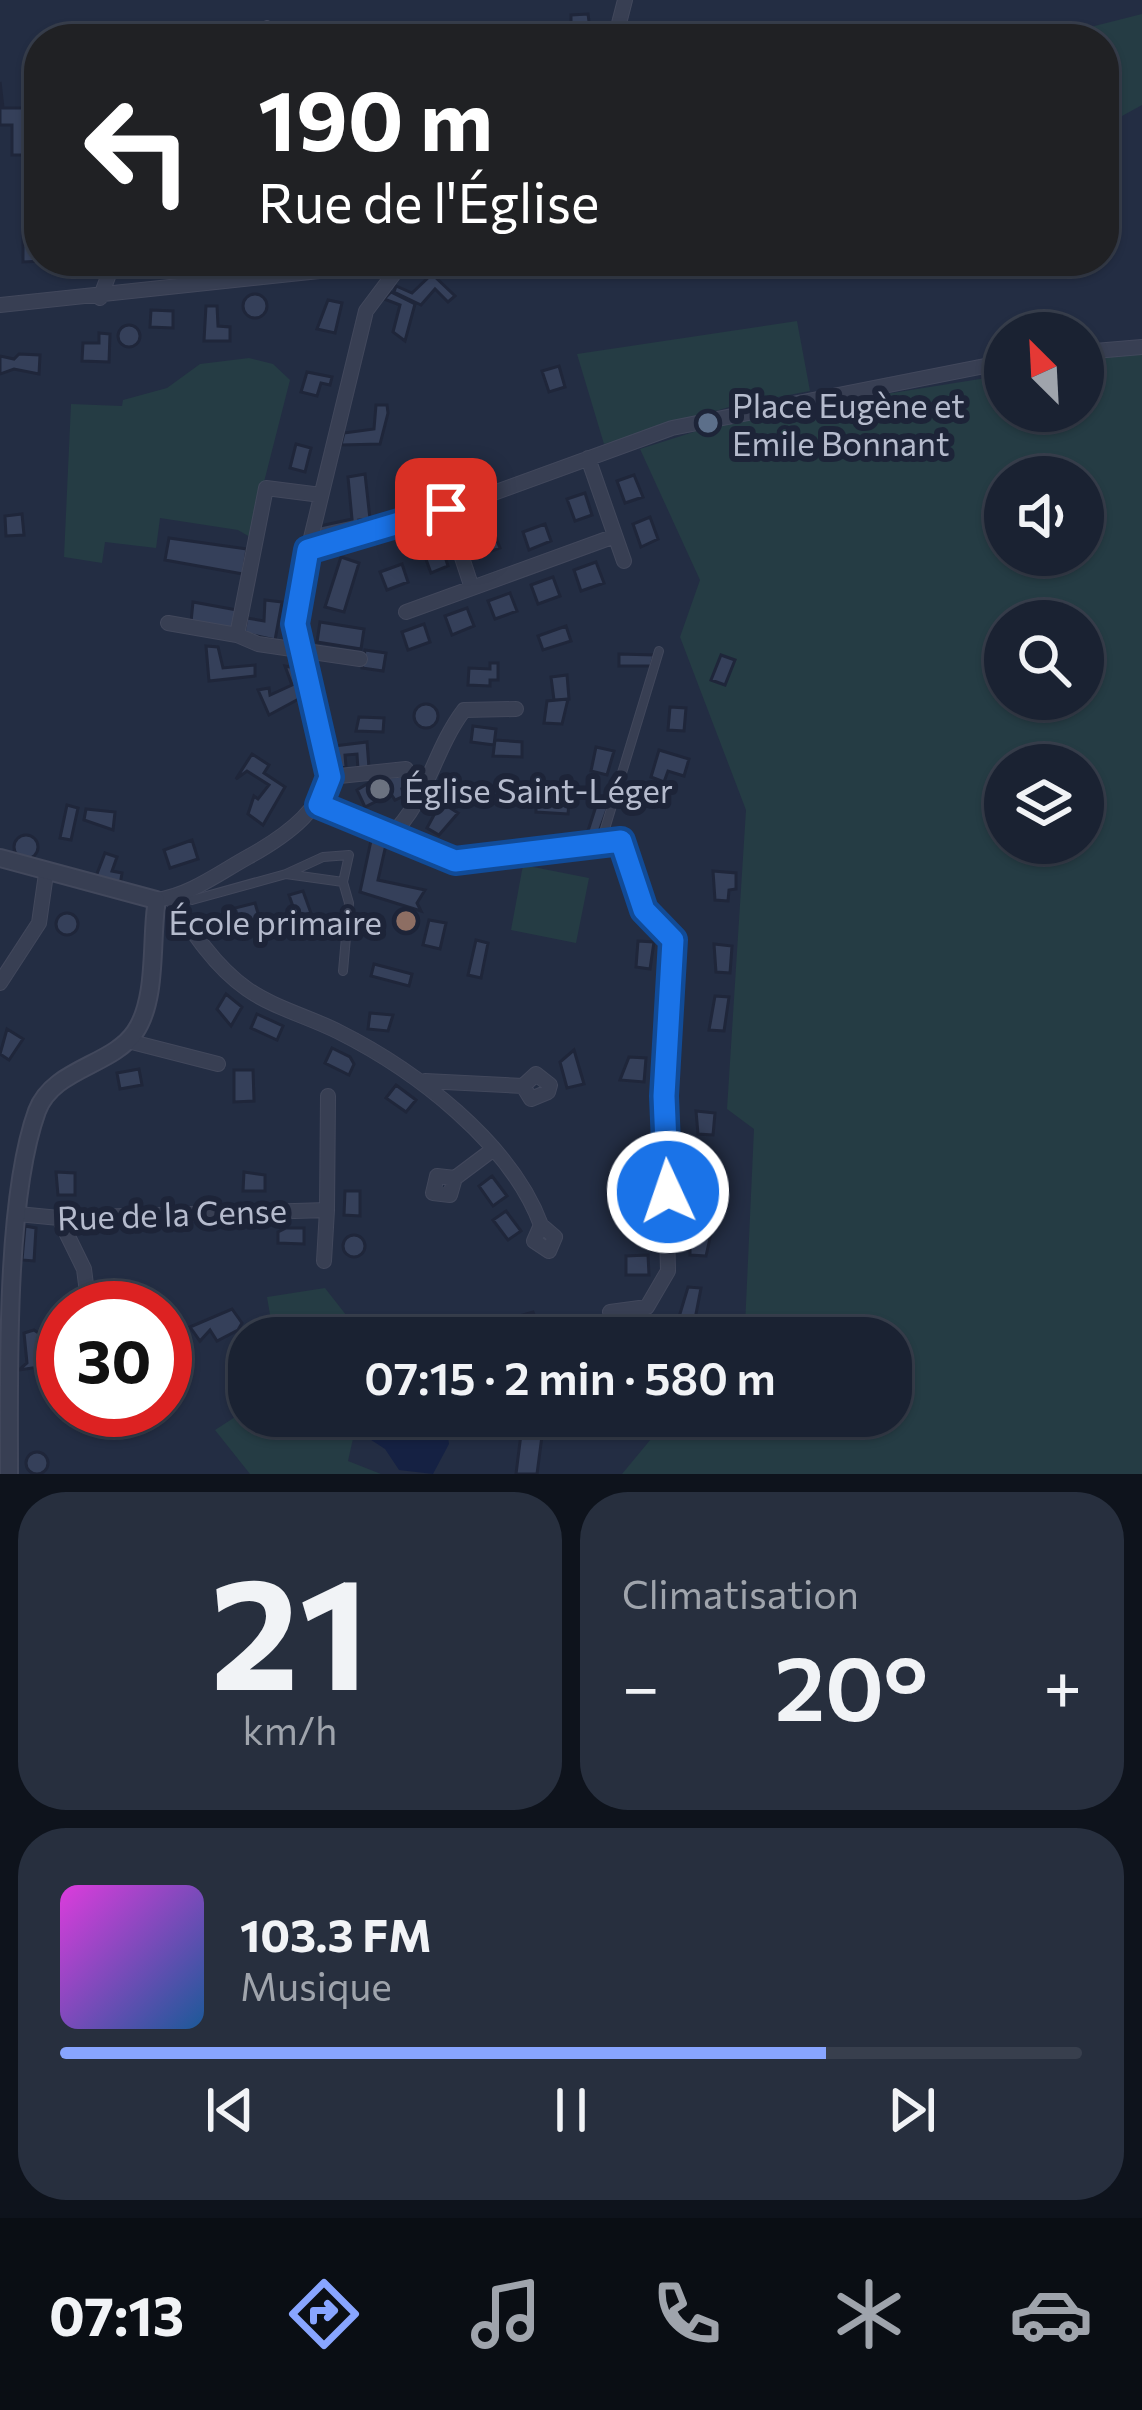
<!DOCTYPE html>
<html lang="fr">
<head>
<meta charset="utf-8">
<style>
	:root { --surface:#1a2232; --page:#272f3e; --text:#f1f3f6; --muted:#9fa4ac; --line:#383f4d; --accent:#88a5ff }
	body { margin:0; font-family:Commissioner,sans-serif; background:var(--page); color:var(--text); height:100vh; display:flex; flex-direction:column; font-size:45px; white-space:nowrap }
	* { box-sizing:border-box; margin:0 }
	p { font-size:39px; color:var(--muted) }
	.icon { flex:none; width:66px; height:66px; fill:none; stroke:currentColor; stroke-width:2; stroke-linecap:round; stroke-linejoin:round }
	.map { position:relative; height:1474px; overflow:hidden }
	.panel { display:flex; flex-direction:column; gap:18px; padding:18px; background:#0e131c; flex:1 }
	.panel>* { flex:none }
	.hud { position:absolute; left:24px; top:24px; width:1095px; height:252px; border-radius:48px; box-shadow:0 3px 9px #0004,0 0 0 3px var(--line); background:#202124; color:#fff; overflow:hidden }
	.needle { width:78px; rotate:336deg }
	.fabs { position:absolute; left:984px; top:312px; display:grid; gap:24px }
	.fabs a { display:grid; place-items:center; width:120px; height:120px; border-radius:50%; background:var(--surface); box-shadow:0 3px 9px #0004,0 0 0 3px var(--line); font-size:60px }
	.speed { position:absolute; left:36px; top:1281px; display:flex; gap:24px; font-size:60px; font-weight:700; text-align:center }
	.speed>* { display:grid; place-content:center; width:156px; height:156px; border-radius:50%; background:var(--surface); box-shadow:0 3px 9px #0004,0 0 0 3px var(--line); line-height:1 }
	.speed .limit { border:18px solid #d22; background:#fff; color:#111 }
	.pin { position:absolute; display:grid; place-items:center; width:102px; height:102px; color:#fff; margin:-51px; border-radius:24px; box-shadow:0 6px 18px #0006 }
	.me { position:absolute; width:132px; margin:-66px; rotate:357deg; stroke-linejoin:round; filter:drop-shadow(0 0 9px #0008) }
	.turn { display:flex; align-items:center; gap:42px; height:252px; padding:0 36px; font-size:54px }
	.turn .icon { width:156px; height:156px; stroke-width:2.5 }
	.turn b { display:block; font-size:84px; line-height:102px }
	.big { font-size:90px; font-weight:600; line-height:1.1 }
	.panel .tile { flex:1; display:flex; flex-direction:column; justify-content:center; gap:18px; min-width:0; padding:0 42px; border-radius:48px; background:var(--page) }
	.panel .dial { align-items:center; gap:0 }
	.dial b { font-size:156px; line-height:1 }
	.song { display:flex; align-items:center; gap:36px }
	.cover { width:144px; height:144px; border-radius:18px; background:linear-gradient(135deg,hsl(300 70% 55%),hsl(210 70% 35%)) }
	.played { height:12px; border-radius:6px; background:linear-gradient(90deg,var(--accent) 75%,var(--line) 75%) }
	.keys { display:flex; justify-content:space-around; direction:ltr }
	.heat { display:flex; justify-content:space-between; align-items:center; font-size:66px; direction:ltr }
	.panel .tiles { flex:1; display:grid; gap:18px; grid-template-columns:1fr 1fr }
	.tile:last-child { grid-column:span 2 }
	.trip { position:absolute; left:228px; top:1317px; width:684px; height:120px; border-radius:48px; background:var(--surface); box-shadow:0 3px 9px #0004,0 0 0 3px var(--line); font-weight:600; line-height:120px; text-align:center }
	.dock { display:flex; height:192px; justify-content:space-around; align-items:center; background:#0a0e14; color:var(--muted) }
	.dock .icon { width:84px; height:84px }
	.dock .on { color:var(--accent) }
	.dock b { font-size:54px; color:var(--text) }
	.map>svg:first-child { display:block }
	.green { fill:#253c44; fill-rule:evenodd }
	.water { fill:#152143 }
	.building { fill:#35405a; stroke:#1f263a; stroke-width:3 }
	.lines { fill:none; stroke-linecap:round; stroke-linejoin:round }
	.service-casing { stroke:#42485c; stroke-width:10 }
	.minor-casing { stroke:#42485c; stroke-width:16 }
	.tertiary-casing { stroke:#42485c; stroke-width:20 }
	.service { stroke:#383f53; stroke-width:8 }
	.minor { stroke:#383f53; stroke-width:14 }
	.tertiary { stroke:#383f53; stroke-width:16 }
	.route-casing { stroke:#114b97; stroke-width:30 }
	.route { stroke:#1a73e8; stroke-width:21 }
	.service-dot { fill:#5c6f8a; stroke:#1d2438; stroke-width:4.5 }
	.worship-dot { fill:#6b7280; stroke:#1d2438; stroke-width:4.5 }
	.education-dot { fill:#8d6e63; stroke:#1d2438; stroke-width:4.5 }
	.labels { text-anchor:middle; dominant-baseline:central; stroke-width:12; stroke-linejoin:round; paint-order:stroke }
	.poi-label { font-size:33px; fill:#b5bbcd; stroke:#1d2438; text-anchor:start }
	.street-label { font-size:33px; fill:#b5bbcd; stroke:#1d2438 }
</style>
</head>
<body>
<div class="map">
<svg width="1142" height="1474" viewBox="0 0 1142 1474">
	<rect width="100%" height="100%" fill="#232d43"/>
	<path class="green" d="M1142 14V105L1104 126V39H1043Z
		M797 321 810 391 736 405 604 444 577 354Z
		M1142 351V1474H622L670 1416H891V1338H735L745 1326 754 1129 727 1109 746 810 680 637 700 580 640 449 741 417 1005 375V411H1083V362ZM1005 477H1083V555H1005ZM1005 621H1083V699H1005ZM1005 765H1083V843H1005Z
		M249 358 273 364 290 380 250 537 238 530 160 518 156 548 105 542 102 563 64 557 71 404 122 406 123 400 167 388 200 364Z
		M523 865 589 878 576 943 511 930Z
		M325 1288 364 1338H274L267 1297Z
		M249 1408V1416H358L348 1461 381 1474H250L215 1430Z"/>
	<path class="water" d="M365 1416H417L403 1422 447 1429 449 1444 433 1474 399 1470 385 1449 362 1434Z"/>
	<path class="building" d="M588 14 591 36 571 37V15Z
		M669 25 670 31 690 30V39H648L647 26Z
		M0 82 3 108H27V155H12V125H0Z
		M33 231H39V261H44L23 262V232Z
		M432 274 455 296 448 302 435 289 421 305 394 292 396 286 412 293Z
		M391 292 415 304 405 341 393 332 400 305 384 299Z
		M243 306a12 12 0 1 1 24 0a12 12 0 1 1-24 0Z
		M328 300 342 303 335 333 317 329Z
		M206 306H217L218 326 230 327V341H204Z
		M151 310 173 311V328L150 327Z
		M118 336a11 11 0 1 1 22 0a11 11 0 1 1-22 0Z
		M99 333 110 334 109 362 82 361 83 343H99Z
		M19 354 40 355 39 374 14 369 0 374V356L14 359Z
		M559 366 565 387 549 392 542 371Z
		M307 372 332 377 330 385 321 383 317 396 301 392Z
		M376 405H387L388 413 380 444 341 445 344 433 374 429Z
		M296 444 311 448 305 472 290 468Z
		M365 474 370 519 359 520 361 528 317 538 320 526 352 519 348 477Z
		M634 475 643 497 625 503 617 481Z
		M585 493 592 515 575 521 567 499Z
		M22 514 24 535 6 536 5 516Z
		M650 517 658 539 641 547 633 524Z
		M545 524 551 541 529 550 523 532Z
		M491 526 500 548 481 555 473 533Z
		M169 538 247 549 243 574 165 560Z
		M441 544 448 566 431 573 423 551Z
		M341 557 359 563 344 612 325 607Z
		M596 562 604 583 581 591 574 570Z
		M402 564 408 582 387 590 380 572Z
		M553 577 560 596 538 604 531 585Z
		M510 593 517 611 495 619 488 601Z
		M265 600 282 602 275 640 244 633 247 618 264 621Z
		M193 602 237 610 234 630 191 622Z
		M467 608 474 626 452 635 445 616Z
		M320 622 364 629 361 649 317 642Z
		M424 624 430 642 408 650 402 632Z
		M566 626 571 641 543 650 538 636Z
		M206 646 218 647 223 668 255 665V676L209 681Z
		M365 650 386 653 383 671 362 668Z
		M619 654 654 655 651 666H619Z
		M721 655 735 660 725 685 711 680Z
		M490 663H498V680H490V686L468 685 469 668 490 669Z
		M285 666 295 668 306 695 269 715 258 690 269 688 270 695 292 685Z
		M567 675 569 699 554 700 551 677Z
		M568 699 562 724 544 723 547 701Z
		M414 716a12 12 0 1 1 24 0a12 12 0 1 1-24 0Z
		M670 707 686 708 684 731 668 730Z
		M359 717 384 718 383 732 356 731Z
		M473 726 496 729 494 745 471 742Z
		M495 740 522 742V757L493 756Z
		M367 742 369 768 358 770 357 754 345 755 346 767 338 769 334 746Z
		M596 747 614 751 607 775 591 771Z
		M659 750 689 759 684 776 668 771 664 782 651 777Z
		M252 754 269 765 264 773 285 787 263 825 248 814 254 796 258 799 269 785 247 771 236 779Z
		M402 776 408 788 402 789 404 796 395 800 391 794 365 807 357 790 377 778Z
		M536 801 569 802 568 814 536 812Z
		M441 802 458 813 439 835 427 828Z
		M597 803 608 807 597 837H586Z
		M67 805 78 808 71 840 60 838Z
		M86 809 115 812 113 830 84 820Z
		M14 847a12 12 0 1 1 24 0a12 12 0 1 1-24 0Z
		M372 836 387 840 378 880 425 890 417 903 421 911 360 892Z
		M192 840 198 859 170 868 164 850Z
		M105 853 117 857 112 871 122 873 120 885 95 879Z
		M713 871 736 873V889L729 890 728 901 715 900Z
		M303 891 312 916 298 921 289 895Z
		M255 903 260 920 240 925 235 908Z
		M56 924a11 11 0 1 1 22 0a11 11 0 1 1-22 0Z
		M429 920 446 923 440 949 423 945Z
		M476 940 488 943 481 978 468 975Z
		M638 941 654 942 650 969 636 967Z
		M714 944 732 946 730 973 716 972Z
		M374 964 412 974 409 986 371 976Z
		M226 994 242 1007 231 1026 217 1009Z
		M715 996 729 997 724 1031 709 1030Z
		M370 1013 393 1015 388 1031 368 1029Z
		M257 1014 283 1026 277 1040 251 1028Z
		M7 1029 23 1039 9 1060 0 1054Z
		M332 1048 350 1057 354 1064 349 1075 325 1063Z
		M574 1050 584 1084 567 1088 560 1062Z
		M629 1057 646 1058 644 1082 620 1080Z
		M139 1069 142 1085 120 1089 117 1073Z
		M234 1070H253L254 1101 234 1102Z
		M396 1085 416 1100 406 1112 386 1098Z
		M696 1111 715 1113 713 1135 698 1134Z
		M644 1156 645 1175 622 1180 621 1158Z
		M56 1172 75 1173V1195H58Z
		M244 1172 265 1175V1191H243Z
		M711 1174V1199L692 1200 694 1175Z
		M492 1176 507 1196 493 1206 479 1186Z
		M345 1191H360V1216L344 1215Z
		M506 1211 521 1231 508 1240 493 1220Z
		M25 1226 36 1228 34 1261 22 1260Z
		M690 1227 712 1229 706 1256 690 1255Z
		M286 1228H304V1244L278 1243V1232Z
		M343 1246a11 11 0 1 1 22 0a11 11 0 1 1-22 0Z
		M648 1255 649 1275H626V1256Z
		M688 1287 701 1288 695 1319 679 1317Z
		M232 1309 242 1323 238 1330 217 1341 210 1330 200 1341 190 1327Z
		M533 1312 536 1320 522 1324 523 1328 485 1333 483 1326Z
		M34 1330 40 1334 39 1367 19 1370 27 1363 24 1333Z
		M521 1434 542 1436 537 1474H516Z
		M26 1463a11 11 0 1 1 22 0a11 11 0 1 1-22 0Z"/>
	<g class="lines">
		<defs>
			<path id="service" d="M267 25 268 39
				M601 842 659 651
				M343 882 349 903 343 971
				M186 893 192 900 286 874 323 857 349 855 343 882 286 874"/>
			<path id="minor" d="M615 39 625 0
				M1038 39 1056 34
				M100 298 114 261
				M0 305 357 267 396 271
				M1083 352 1142 347
				M588 458 624 561
				M446 509 472 588
				M308 550 414 522 672 428 1005 362
				M406 612 615 536
				M168 623 237 635 258 644 360 659
				M237 635 266 488 321 495
				M330 777 406 769
				M319 805 455 861 621 841 644 910 673 939 664 1096 668 1271 647 1307 610 1312
				M390 836C428 800 433 751 464 710L516 709
				M171 898C192 931 214 966 247 989 274 1008 310 1017 339 1032 415 1070 511 1143 541 1225L534 1241 549 1251 555 1237 541 1225
				M156 900C189 896 219 873 248 857 395 776 294 724 295 604L366 311 396 271 410 261
				M0 983 39 923 46 874
				M128 1041 218 1064
				M425 1081 523 1086 531 1099 548 1092 550 1085 536 1074 523 1086
				M455 1178 450 1195 433 1193 437 1176 455 1178 491 1151
				M18 1214 59 1218 327 1210 328 1096
				M59 1218 84 1269 89 1308
				M324 1261 327 1210"/>
			<path id="tertiary" d="M0 858 156 900V907C151 943 157 1000 135 1032 112 1066 53 1068 37 1111 5 1199 9 1377 9 1474"/>
		</defs>
		<use href="#service" class="service-casing"/>
		<use href="#minor" class="minor-casing"/>
		<use href="#tertiary" class="tertiary-casing"/>
		<use href="#service" class="service"/>
		<use href="#minor" class="minor"/>
		<use href="#tertiary" class="tertiary"/>
	</g>
	<g class="lines">
		<defs>
			<path id="route" d="M446 509 308 550 295 624 330 777 319 805 455 861 621 841 644 910 673 940 664 1096 668 1192"/>
		</defs>
		<use href="#route" class="route-casing"/>
		<use href="#route" class="route"/>
	</g>
	<circle class="service-dot" cx="708" cy="423" r="12"/>
	<circle class="worship-dot" cx="380" cy="789" r="12"/>
	<circle class="education-dot" cx="406" cy="921" r="12"/>
	<g class="labels">
		<g class="poi-label">
			<text x="732" y="404">Place Eugène et<tspan x="732" dy="38">Emile Bonnant</tspan></text>
			<text x="404" y="789">Église Saint-Léger</text>
			<text x="382" y="921" text-anchor="end">École primaire</text>
		</g>
		<g class="street-label">
			<text transform="translate(172 1213) rotate(-2)">Rue de la Cense</text>
		</g>
	</g>
</svg>
<div class="fabs">
<a><svg class="needle" viewBox="-14 -14 28 28"><path d="M0-13l5 13h-10z" fill="#e53935"/><path d="M0 13l5-13h-10z" fill="#9fa4ac"/></svg></a>
<a><svg class="icon" aria-label="sound" viewBox="0 0 24 24"><path d="M4 9h4l5-4v14l-5-4H4zM17 9q2 3 0 6"/></svg></a>
<a><svg class="icon" aria-label="search" viewBox="0 0 24 24"><circle cx="10" cy="10" r="6"/><path d="M15 15l6 6"/></svg></a>
<a><svg class="icon" aria-label="layers" viewBox="0 0 24 24"><path d="M12 4l9 5-9 5-9-5zM3 14l9 5 9-5"/></svg></a>
</div>
<div class="speed"><div class="limit">30</div></div>
<div class="pin" style="left:446px;top:509px;background:#d93025"><svg class="icon" aria-label="arrive" viewBox="0 0 24 24"><path d="M6 21V4h12l-3 4 3 4H6"/></svg></div>
<svg class="me" style="left:668px;top:1192px" viewBox="-20 -20 40 40"><circle r="17" fill="#1a73e8" stroke="#fff" stroke-width="3"/><path d="M0-11L8 9 0 5-8 9z" fill="#fff"/></svg>
<div class="trip">07:15 · 2 min · 580 m</div>
<div class="hud">
<div class="turn"><svg class="icon" aria-label="left" viewBox="0 0 24 24"><path d="M17 20v-9H6M10 6l-5 5 5 5"/></svg><div><b>190 m</b>Rue de l'Église</div></div>
</div>
</div>
<section class="panel">
<div class="tiles">
<div class="tile dial"><b>21</b><p>km/h</p></div>
<div class="tile"><p>Climatisation</p>
<div class="heat"><a>−</a><b class="big">20°</b><a>+</a></div>
</div>
<div class="tile">
<div class="song"><i class="cover"></i><div><b>103.3 FM</b><p>Musique</p></div></div>
<div class="played"></div>
<div class="keys"><svg class="icon" aria-label="previous" viewBox="0 0 24 24"><path d="M18 5L8 12l10 7zM5 5v14"/></svg><svg class="icon" aria-label="pause" viewBox="0 0 24 24"><path d="M8 5v14M16 5v14"/></svg><svg class="icon" aria-label="next" viewBox="0 0 24 24"><path d="M6 5l10 7-10 7zM19 5v14"/></svg></div>
</div>
</div>
</section>
<nav class="dock">
<b>07:13</b>
<svg class="icon on" aria-label="directions" viewBox="0 0 24 24"><path d="M12 3l9 9-9 9-9-9zM9 14v-3h6M13 9l2 2-2 2"/></svg>
<svg class="icon" aria-label="music" viewBox="0 0 24 24"><path d="M9 18V5l10-2v13"/><circle cx="6" cy="18" r="3"/><circle cx="16" cy="16" r="3"/></svg>
<svg class="icon" aria-label="phone" viewBox="0 0 24 24"><path d="M5 4h4l2 5-3 2q2 4 5 5l2-3 5 2v4C11 20 4 13 5 4z"/></svg>
<svg class="icon" aria-label="climate" viewBox="0 0 24 24"><path d="M12 3v18M4 7l16 10M4 17L20 7"/></svg>
<svg class="icon" aria-label="car" viewBox="0 0 24 24"><path d="M5 17H2v-5l4-1 3-4h7l3 4 3 1v5h-3M9 17h6M6 11h13"/><circle cx="7" cy="17" r="2"/><circle cx="17" cy="17" r="2"/></svg>
</nav>
</body>
</html>
